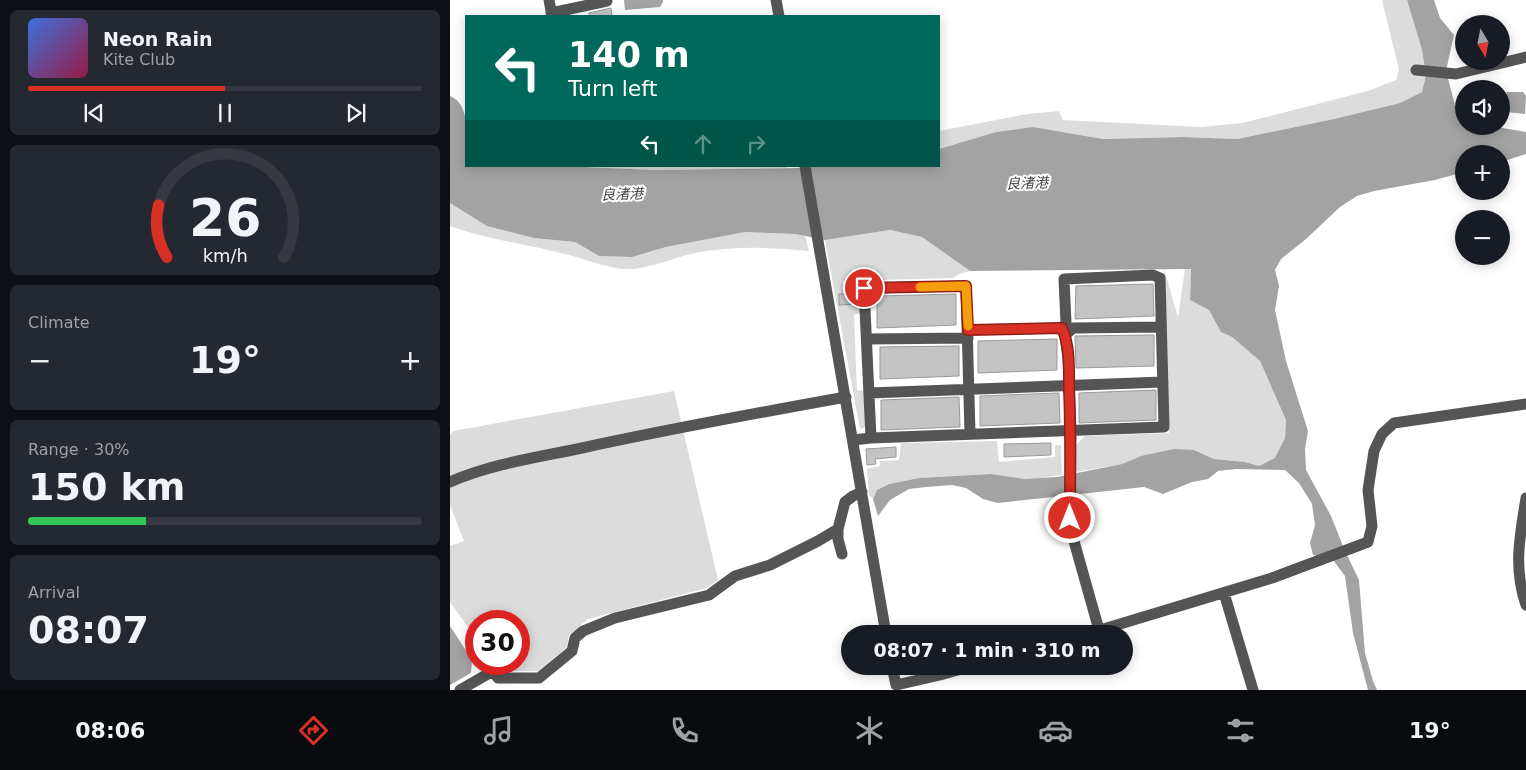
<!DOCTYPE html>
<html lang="en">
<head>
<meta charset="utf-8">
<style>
	:root { --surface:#171b24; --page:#242831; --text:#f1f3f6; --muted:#9ea1a6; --line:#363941; --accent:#d93025 }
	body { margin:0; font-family:"DejaVu Sans","Noto Sans SC",sans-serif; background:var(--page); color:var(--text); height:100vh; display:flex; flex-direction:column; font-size:19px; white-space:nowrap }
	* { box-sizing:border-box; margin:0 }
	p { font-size:16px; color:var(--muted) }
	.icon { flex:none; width:28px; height:28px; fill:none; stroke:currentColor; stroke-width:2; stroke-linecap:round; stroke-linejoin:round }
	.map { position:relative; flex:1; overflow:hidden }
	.drawer { display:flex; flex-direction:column; gap:10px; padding:10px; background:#0d0f14; width:450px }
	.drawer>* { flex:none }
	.top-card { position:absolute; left:15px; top:15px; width:475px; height:152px; border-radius:0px; box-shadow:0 2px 12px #0003; background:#00695c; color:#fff; overflow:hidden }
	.needle { width:32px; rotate:170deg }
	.controls { position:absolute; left:1005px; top:15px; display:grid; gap:10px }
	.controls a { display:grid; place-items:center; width:55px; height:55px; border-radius:50%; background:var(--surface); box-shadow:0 2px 12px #0003; font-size:25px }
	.speed { position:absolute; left:15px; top:610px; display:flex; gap:10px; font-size:25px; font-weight:700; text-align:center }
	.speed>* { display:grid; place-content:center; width:65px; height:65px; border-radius:50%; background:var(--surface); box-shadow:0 2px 12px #0003; line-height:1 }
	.speed .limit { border:8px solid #d22; background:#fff; color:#111 }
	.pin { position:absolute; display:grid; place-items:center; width:42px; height:42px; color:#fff; margin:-21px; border:2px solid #fff; border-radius:50%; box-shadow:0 1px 5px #0007 }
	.me { position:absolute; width:55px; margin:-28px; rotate:0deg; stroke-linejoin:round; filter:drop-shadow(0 0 4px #0008) }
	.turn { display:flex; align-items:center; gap:18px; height:105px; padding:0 20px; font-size:22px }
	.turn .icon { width:65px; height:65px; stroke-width:2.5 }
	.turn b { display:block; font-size:35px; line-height:42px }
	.lanes { display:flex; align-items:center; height:48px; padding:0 20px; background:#0003; justify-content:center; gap:25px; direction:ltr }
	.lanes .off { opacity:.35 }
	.big { font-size:38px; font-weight:700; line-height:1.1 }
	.drawer .card { flex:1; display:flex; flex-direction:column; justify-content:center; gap:8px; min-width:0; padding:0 18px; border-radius:8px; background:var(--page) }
	.drawer .dial { align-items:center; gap:0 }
	.dial svg { height:130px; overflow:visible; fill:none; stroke:var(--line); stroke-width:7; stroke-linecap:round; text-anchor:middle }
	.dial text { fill:var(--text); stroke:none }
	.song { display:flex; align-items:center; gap:15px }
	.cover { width:60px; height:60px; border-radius:8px; background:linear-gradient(135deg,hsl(220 70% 55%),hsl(340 70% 35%)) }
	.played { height:5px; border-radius:2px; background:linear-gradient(90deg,var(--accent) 50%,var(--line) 50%) }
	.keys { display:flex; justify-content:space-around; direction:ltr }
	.heat { display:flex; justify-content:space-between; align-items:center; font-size:28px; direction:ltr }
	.charge { height:8px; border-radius:4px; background:linear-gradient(90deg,#34c759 30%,var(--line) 0) }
	.trip { position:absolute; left:391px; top:625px; width:292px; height:50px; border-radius:25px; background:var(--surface); box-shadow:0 2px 12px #0003; font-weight:700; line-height:50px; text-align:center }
	.tab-bar { display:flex; height:80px; justify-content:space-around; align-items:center; background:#090b0e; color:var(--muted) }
	.tab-bar .icon { width:35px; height:35px }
	.tab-bar .on { color:var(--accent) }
	.tab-bar b { font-size:22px; color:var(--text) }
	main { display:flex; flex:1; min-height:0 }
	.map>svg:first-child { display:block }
	.green { fill:#dcdcdc }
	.water { fill:#a3a3a3 }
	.building { fill:#c4c4c4; stroke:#999 }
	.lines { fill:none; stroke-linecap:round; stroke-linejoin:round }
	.minor { stroke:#555; stroke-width:11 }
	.route-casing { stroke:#8d1f18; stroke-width:12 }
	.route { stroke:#d93025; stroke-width:9 }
	.slow { stroke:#f59e0b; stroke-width:9 }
	.labels { text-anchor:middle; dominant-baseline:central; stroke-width:4; stroke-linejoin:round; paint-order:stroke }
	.water-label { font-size:14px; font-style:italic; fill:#444; stroke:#fff }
</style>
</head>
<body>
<main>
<section class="drawer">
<div class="card">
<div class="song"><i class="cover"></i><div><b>Neon Rain</b><p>Kite Club</p></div></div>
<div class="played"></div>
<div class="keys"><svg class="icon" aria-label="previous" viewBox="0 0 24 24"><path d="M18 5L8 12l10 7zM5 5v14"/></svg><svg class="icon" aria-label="pause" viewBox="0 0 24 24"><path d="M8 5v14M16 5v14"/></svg><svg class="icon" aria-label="next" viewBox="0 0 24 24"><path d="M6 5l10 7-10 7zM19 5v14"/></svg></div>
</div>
<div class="card dial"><svg viewBox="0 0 100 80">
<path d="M14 69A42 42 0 1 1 86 69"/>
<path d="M14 69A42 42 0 0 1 9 37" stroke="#d93025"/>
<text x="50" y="56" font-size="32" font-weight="700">26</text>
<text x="50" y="72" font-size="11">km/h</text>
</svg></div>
<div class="card"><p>Climate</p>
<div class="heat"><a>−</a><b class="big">19°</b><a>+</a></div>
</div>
<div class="card"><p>Range · 30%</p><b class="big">150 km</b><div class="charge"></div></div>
<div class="card"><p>Arrival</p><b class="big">08:07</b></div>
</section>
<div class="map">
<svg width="1076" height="690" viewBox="0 0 1076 690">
	<rect width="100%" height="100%" fill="#fff"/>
	<path class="green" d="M932 0H957L972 50 976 75 972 92 950 103 884 119 787 139 733 137 653 139 583 127 546 132 489 149V131L577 114 609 111 613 120 751 127 792 123 918 91 946 80 949 70Z
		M110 166H337V168L204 170Z
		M0 203 14 211 84 238 125 242 149 256 182 257 216 247 295 232 345 234 355 236 359 251C320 247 282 246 245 253 223 258 204 267 182 269 160 270 139 260 119 255 79 244 38 240 0 226Z
		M440 230 472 237 520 271 509 274 503 278 393 281 394 292 403 291 410 299 411 313 404 315 407 390 416 391 415 427 410 429 375 240Z
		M741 268 740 300 759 310 771 332 782 337 810 361 836 420 835 438 826 458 809 466 795 462 764 459 744 450 691 456 672 464 626 472V445L635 436 719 433 714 269 728 317 735 269Z
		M224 391 268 580 257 588 138 619 119 635 117 647 88 671H51L45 664H69V621H26V638L0 602V546L14 541 0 505V435L3 431Z
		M547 441 549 462 605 457V445H611L612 475 575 480 541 474 469 478 439 484 427 490 423 499 419 495 417 469 430 466V461L449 460 451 443Z"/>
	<path class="water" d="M174 0H213V2L210 7 175 10Z
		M957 0H984L990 18 1004 35 996 71 1006 109 1014 116V126H1041L1076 132V154L1051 162V154H1014V172L985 180 924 191 907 196 890 207 856 239 831 259 825 270 829 286 825 310 836 361 858 431 855 449 856 470 881 516 895 551 909 580 915 653 923 681 927 690H918L903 633 895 576 883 560 863 555 860 543 865 525 862 504 849 483 835 470 786 469 768 471 758 479 742 482 713 494 694 487 548 503 533 499 516 488 502 485 476 487 459 489 440 500 428 516 423 499 427 490 439 484 469 478 541 474 575 479 607 477 672 464 691 456 724 449 744 450 764 459 795 462 809 466 825 458 835 438 836 420 810 361 782 337 771 332 759 310 740 300 741 269 520 271 472 237 440 230 375 240 345 234 295 232 216 247 182 257 149 256 125 242 84 238 37 226 0 203V96C23 105 16 146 16 166H110L204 170 357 168 365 166H489V149L546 132 583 127 653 139 733 137 787 139 884 119 950 103 972 92 976 75 972 50Z
		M1057 92H1073L1076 96 1075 114 1056 112 1055 96Z
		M0 626 22 660 21 673 0 685Z"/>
	<path class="building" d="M161 8 162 16H139V13Z
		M703 284 704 316 625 319 626 286Z
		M407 293V304L389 305V294Z
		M506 294V325L427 328V296Z
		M704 335V366L626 368 625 336Z
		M607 339V370L528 373V341Z
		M509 346V376L430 379V347Z
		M706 390V420L629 423V393Z
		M609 393 610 423 530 426V396Z
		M509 397 510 427 431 430V400Z
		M601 443V455L554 457V444Z
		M446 447V457L425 459 426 464 417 465 416 449Z"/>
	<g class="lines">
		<path class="minor" d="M99 0 102 16
			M326 0 329 16
			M101 13 157 1
			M966 70 1006 74 1076 57
			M355 166 436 634
			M518 330 612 328 615 335 618 358 621 431 620 518 622 534 649 630
			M615 335 623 328 711 327
			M417 339 518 338
			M419 393 713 382
			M421 438 414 288 516 286 520 434
			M403 440 421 438 714 427 710 278 703 275 614 279 616 323 612 328
			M0 482C40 464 89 457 132 448 219 429 307 413 396 397
			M1076 498C1070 536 1063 567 1076 605
			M392 554 388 539V529L395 502 403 496 412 492
			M774 593 803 690
			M637 634 822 578 918 542 922 526 918 490 924 451 932 434 944 423 1076 404
			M442 666 446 685 490 675 522 666
			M10 690 43 671 48 678H89L122 651 125 638 133 631 165 618 259 595 285 576 320 565 368 541 388 529"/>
	</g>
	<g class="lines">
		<defs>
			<path id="route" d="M414 288 516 286 518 330 612 328C620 346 619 369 619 389 621 432 620 475 620 518"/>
		</defs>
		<use href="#route" class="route-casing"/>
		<use href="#route" class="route"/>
		<path class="slow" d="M470 287 516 286 518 326"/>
	</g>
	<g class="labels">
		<g class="water-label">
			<text transform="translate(577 183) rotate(-2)">良渚港</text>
			<text transform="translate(172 194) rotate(-2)">良渚港</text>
		</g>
	</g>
</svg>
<div class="controls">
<a><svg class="needle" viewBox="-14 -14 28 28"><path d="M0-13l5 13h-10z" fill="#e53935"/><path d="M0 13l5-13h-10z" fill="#9ea1a6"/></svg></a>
<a><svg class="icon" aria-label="sound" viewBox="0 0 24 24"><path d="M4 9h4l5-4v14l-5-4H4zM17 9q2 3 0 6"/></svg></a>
<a>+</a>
<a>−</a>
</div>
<div class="speed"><div class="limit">30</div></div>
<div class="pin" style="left:414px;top:288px;background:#d93025"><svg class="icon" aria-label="arrive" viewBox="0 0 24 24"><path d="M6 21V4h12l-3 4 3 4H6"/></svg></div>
<svg class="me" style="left:620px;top:518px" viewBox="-20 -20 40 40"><circle r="17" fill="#d93025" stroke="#fff" stroke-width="3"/><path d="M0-11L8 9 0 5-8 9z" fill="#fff"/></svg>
<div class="trip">08:07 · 1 min · 310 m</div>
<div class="top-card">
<div class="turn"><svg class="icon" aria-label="left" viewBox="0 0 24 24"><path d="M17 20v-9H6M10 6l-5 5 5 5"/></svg><div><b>140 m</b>Turn left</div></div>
<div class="lanes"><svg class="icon" aria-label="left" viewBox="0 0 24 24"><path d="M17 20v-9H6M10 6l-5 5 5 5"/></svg><svg class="icon off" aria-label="ahead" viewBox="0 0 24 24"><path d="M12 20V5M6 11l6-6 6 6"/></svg><svg class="icon off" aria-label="right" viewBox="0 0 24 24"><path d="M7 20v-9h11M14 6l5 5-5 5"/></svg></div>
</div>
</div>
</main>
<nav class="tab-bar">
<b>08:06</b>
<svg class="icon on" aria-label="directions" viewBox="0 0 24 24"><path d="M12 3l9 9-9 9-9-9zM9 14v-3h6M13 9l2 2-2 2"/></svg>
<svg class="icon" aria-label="music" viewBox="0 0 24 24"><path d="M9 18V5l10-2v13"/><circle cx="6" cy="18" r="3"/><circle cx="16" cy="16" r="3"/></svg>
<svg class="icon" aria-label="phone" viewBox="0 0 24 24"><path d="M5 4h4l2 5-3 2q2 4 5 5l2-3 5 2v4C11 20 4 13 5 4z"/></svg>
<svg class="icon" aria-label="climate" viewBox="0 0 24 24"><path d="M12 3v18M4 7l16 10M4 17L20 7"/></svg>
<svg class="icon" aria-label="car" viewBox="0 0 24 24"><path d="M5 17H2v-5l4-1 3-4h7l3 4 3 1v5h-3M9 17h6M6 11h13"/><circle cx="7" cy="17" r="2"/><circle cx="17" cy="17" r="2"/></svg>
<svg class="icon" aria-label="filters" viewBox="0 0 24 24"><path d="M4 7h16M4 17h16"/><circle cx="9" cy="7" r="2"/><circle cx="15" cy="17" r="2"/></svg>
<b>19°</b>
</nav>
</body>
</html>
